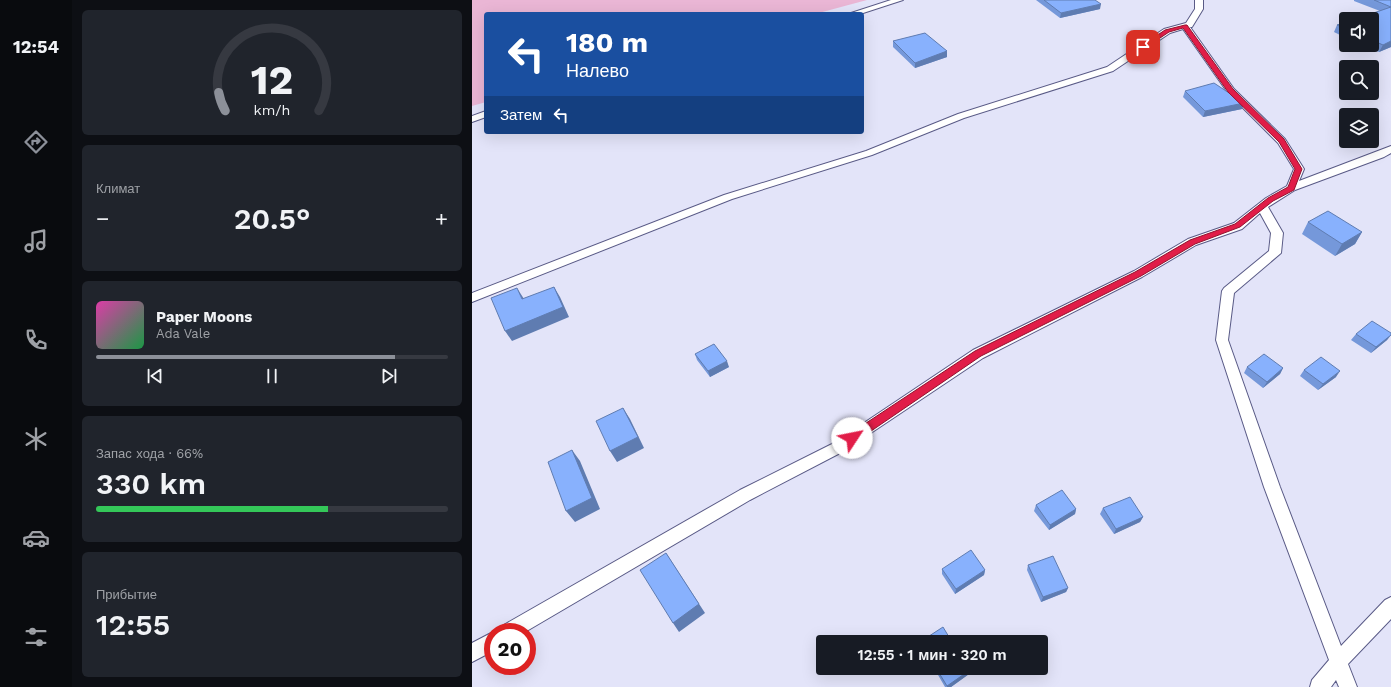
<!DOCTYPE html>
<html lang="ru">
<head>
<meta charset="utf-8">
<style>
	:root { --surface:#171b24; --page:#20242c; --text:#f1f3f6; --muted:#9ea1a6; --line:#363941; --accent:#8c9099 }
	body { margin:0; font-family:"Work Sans",sans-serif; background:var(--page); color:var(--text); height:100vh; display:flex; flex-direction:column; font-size:15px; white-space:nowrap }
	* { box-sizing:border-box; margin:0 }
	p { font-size:13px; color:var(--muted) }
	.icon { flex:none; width:22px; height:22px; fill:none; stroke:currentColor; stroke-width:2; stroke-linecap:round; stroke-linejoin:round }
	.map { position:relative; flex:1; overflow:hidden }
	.drawer { display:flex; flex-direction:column; gap:10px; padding:10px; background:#0d0f14; width:400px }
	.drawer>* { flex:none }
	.hud { position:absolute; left:12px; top:12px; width:380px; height:122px; border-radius:4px; box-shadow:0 4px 16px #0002; background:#1a4fa0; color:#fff; overflow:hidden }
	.buttons { position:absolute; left:867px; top:12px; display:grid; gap:8px }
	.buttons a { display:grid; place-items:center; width:40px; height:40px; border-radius:4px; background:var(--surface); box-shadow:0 4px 16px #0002; font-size:20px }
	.speed { position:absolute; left:12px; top:623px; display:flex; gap:8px; font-size:20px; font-weight:700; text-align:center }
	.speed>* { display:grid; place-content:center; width:52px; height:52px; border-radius:50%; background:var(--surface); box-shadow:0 4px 16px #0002; line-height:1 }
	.speed .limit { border:6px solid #d22; background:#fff; color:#111 }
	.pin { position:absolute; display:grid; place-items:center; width:34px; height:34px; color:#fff; margin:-17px; border-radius:8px; box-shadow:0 2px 6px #0006 }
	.me { position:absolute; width:44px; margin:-22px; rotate:56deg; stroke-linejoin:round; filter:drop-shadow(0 0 3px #0008) }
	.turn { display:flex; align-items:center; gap:14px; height:84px; padding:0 16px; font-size:18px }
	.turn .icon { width:52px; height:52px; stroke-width:2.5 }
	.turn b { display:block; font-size:28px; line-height:34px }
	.then { display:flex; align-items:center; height:38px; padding:0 16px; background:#0003; gap:8px; font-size:15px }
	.big { font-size:30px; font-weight:600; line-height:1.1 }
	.drawer .card { flex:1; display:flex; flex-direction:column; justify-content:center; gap:6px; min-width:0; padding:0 14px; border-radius:6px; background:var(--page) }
	.drawer .dial { align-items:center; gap:0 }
	.dial svg { height:104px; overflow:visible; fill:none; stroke:var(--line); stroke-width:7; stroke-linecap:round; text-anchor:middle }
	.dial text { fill:var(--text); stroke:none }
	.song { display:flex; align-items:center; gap:12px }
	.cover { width:48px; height:48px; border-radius:6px; background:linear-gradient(135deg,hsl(320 70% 55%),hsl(140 70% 35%)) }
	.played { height:4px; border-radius:2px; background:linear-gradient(90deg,var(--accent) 85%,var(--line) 85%) }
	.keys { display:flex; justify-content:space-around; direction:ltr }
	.heat { display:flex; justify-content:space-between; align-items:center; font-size:22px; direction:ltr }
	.charge { height:6px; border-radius:3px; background:linear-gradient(90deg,#34c759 66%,var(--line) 0) }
	.trip { position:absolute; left:344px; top:635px; width:232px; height:40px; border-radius:4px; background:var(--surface); box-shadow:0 4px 16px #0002; font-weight:600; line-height:40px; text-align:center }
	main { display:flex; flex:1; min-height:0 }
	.dock { display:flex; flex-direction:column; width:72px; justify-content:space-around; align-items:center; background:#090b0e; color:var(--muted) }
	.dock .icon { width:28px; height:28px }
	.dock .current { color:var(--accent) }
	.dock b { font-size:18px; color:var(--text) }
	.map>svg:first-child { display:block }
	.green { fill:#eab6d5 }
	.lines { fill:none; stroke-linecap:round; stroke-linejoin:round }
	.lane-casing { stroke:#595a86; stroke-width:2 }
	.lane { fill:#fff; fill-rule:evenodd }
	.wall { fill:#7598da }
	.shaded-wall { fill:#5f7cb1 }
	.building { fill:#88b1fd; stroke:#5f7cb1 }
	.route { fill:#e11d48; stroke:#92132f }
</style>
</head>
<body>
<main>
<nav class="dock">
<b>12:54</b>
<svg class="icon current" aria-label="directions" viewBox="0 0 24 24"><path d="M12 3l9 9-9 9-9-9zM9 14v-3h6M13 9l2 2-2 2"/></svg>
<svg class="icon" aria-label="music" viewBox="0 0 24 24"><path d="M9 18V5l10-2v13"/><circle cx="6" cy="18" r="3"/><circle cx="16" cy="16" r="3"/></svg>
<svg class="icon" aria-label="phone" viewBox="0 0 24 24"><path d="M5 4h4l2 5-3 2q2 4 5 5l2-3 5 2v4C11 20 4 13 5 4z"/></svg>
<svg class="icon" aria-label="climate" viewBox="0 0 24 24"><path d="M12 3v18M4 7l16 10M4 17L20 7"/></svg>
<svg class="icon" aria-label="car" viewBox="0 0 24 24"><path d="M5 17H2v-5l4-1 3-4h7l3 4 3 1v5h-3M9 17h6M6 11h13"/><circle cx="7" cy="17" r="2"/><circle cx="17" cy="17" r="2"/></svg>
<svg class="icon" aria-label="filters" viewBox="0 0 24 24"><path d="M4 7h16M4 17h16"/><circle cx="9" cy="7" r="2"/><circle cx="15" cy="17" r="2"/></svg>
</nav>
<section class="drawer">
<div class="card dial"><svg viewBox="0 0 100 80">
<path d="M14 69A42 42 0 1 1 86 69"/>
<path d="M14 69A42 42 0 0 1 9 55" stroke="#8c9099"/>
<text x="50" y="56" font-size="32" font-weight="700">12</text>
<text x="50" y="72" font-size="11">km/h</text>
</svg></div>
<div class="card"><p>Климат</p>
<div class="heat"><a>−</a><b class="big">20.5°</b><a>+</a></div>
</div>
<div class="card">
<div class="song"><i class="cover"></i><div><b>Paper Moons</b><p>Ada Vale</p></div></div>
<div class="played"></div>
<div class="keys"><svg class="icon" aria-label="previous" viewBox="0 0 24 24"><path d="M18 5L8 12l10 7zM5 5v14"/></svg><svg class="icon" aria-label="pause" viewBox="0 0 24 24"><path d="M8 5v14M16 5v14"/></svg><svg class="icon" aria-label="next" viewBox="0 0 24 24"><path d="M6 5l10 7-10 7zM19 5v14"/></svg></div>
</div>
<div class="card"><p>Запас хода · 66%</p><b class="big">330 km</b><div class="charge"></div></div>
<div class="card"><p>Прибытие</p><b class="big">12:55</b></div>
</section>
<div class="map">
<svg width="919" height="687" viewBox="0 0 919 687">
	<rect width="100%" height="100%" fill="#e3e4f9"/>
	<path class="green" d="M0 0H395L343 14H14V102L0 106Z"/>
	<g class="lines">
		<defs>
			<path id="lane" d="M419 0H431L388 14H376Z
				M723 0H731V9L720 27H718L762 89 813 139 832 169 827 181 919 146V153L912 157 823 190 796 207 811 233 809 253 762 293 756 340 808 487 869 646 913 600 919 597V619L876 664 885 687H867L864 680 859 687H838L840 680 857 660 792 487 744 340 750 291 752 288 797 251 799 233 788 213 770 229 724 245 670 277 511 358 372 451 278 500 53 632H27L30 626 268 490 362 443 501 350 662 271 716 239 762 223 794 198 815 186 822 169 806 143 756 93 711 29 698 33 641 71 492 118 400 155 260 199 0 302V293L252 195 394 151 486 114 635 67 692 29 714 23 723 9Z
				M14 111V117L0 122V116Z
				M21 632V651L0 662V643Z"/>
		</defs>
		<use href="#lane" class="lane-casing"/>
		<use href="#lane" class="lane"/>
	</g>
	<path class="wall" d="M564 0H623L628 9 588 18Z
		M882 0H919V47L907 52 891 45H900V19L908 11 882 1Z
		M874 22V38L862 32 865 25Z
		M421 41 475 51V57L443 68 421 47Z
		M713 91 772 103 770 109 731 117 711 97Z
		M836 222 890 232 883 244 863 256 830 234Z
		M919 333V335L915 340 899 353 879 340 884 334Z
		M223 354 257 367 238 377 225 360Z
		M775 367 811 368 808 374 791 388 772 373Z
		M832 370 864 377 846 390 828 376Z
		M564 505 604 509 603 514 577 530 562 511Z
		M631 508 671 517 668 522 642 534 628 514Z
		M556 565 596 588 594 592 569 602 555 570Z
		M470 569 513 570 512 575 483 594 470 574Z
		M462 668H496L498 670 497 674 479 687H473Z"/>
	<path class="shaded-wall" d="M629 4 628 9 588 18 589 13Z
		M919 41V47L907 52 911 45Z
		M475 51V57L443 68V63Z
		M772 103 770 109 731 117 733 111Z
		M890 232 883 244 863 256 870 244Z
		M82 287 88 297 97 317 40 341 33 331Z
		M45 288 52 299H50Z
		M919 335 915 340 899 353 904 347Z
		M255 361 257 367 238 377 236 371Z
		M811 368 808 374 791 388 795 382Z
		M868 371 864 377 846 390 851 384Z
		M151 408 158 419 172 448 145 462 138 451Z
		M100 450 108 461 128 509 103 522 94 511Z
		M604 509 603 514 577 530 578 525Z
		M671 517 668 522 642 534 644 529Z
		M194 553 233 613 207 632 201 623Z
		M513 570 512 575 483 594 484 589Z
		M596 588 594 592 569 602 571 597Z
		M498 670 497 674 479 687H475V686Z"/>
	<path class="building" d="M572 0H623L629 4 589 13Z
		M902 0H919V7Z
		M919 7V41L911 45 900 40V19H884Z
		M874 22V29L865 25Z
		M453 33 475 51 443 63 421 41Z
		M742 83 772 103 733 111 713 91Z
		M856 211 890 232 870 244 836 222Z
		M82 287 91 307 33 331 19 298 45 288 50 299Z
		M900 321 919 333V335L904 347 884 334Z
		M242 344 255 361 236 371 223 354Z
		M792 354 811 368 795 382 775 367Z
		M849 357 868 371 851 384 832 370Z
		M151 408 166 437 138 451 124 421Z
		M100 450 120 498 94 511 76 462Z
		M590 490 604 509 578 525 564 505Z
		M658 497 671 517 644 529 631 508Z
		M499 550 513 570 484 589 470 569Z
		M194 553 227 604 201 623 168 570Z
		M581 556 596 588 571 597 556 565Z
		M471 627 480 642H448Z
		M464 668H496L498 670 475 686Z"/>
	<path class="route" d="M713 25H715L761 89 812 139 830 169 822 190 801 201 768 227 723 244 669 276 509 356 383 442 380 443 376 442 374 438 376 435 503 351 663 272 718 240 763 224 796 198 816 187 823 169 807 142 756 92 711 28 697 32 673 48 668 47 693 30Z"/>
</svg>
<div class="buttons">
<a><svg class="icon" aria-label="sound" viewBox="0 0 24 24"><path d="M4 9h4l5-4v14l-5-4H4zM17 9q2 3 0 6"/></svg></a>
<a><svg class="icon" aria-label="search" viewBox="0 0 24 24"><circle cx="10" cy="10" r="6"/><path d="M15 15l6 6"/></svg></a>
<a><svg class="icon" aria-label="layers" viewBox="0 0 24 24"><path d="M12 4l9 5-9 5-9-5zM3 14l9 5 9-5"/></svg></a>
</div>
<div class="speed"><div class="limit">20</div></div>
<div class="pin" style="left:671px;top:47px;background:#d93025"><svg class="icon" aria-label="arrive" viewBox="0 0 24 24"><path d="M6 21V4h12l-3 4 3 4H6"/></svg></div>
<svg class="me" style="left:380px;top:438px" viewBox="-20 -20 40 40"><circle r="19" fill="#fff"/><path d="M0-13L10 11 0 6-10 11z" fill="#e11d48"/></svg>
<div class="trip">12:55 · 1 мин · 320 m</div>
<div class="hud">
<div class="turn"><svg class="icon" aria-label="left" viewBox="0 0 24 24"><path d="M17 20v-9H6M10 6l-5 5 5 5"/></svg><div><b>180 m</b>Налево</div></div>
<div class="then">Затем<svg class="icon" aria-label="left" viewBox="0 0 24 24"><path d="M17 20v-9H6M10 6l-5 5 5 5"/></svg></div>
</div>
</div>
</main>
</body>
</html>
